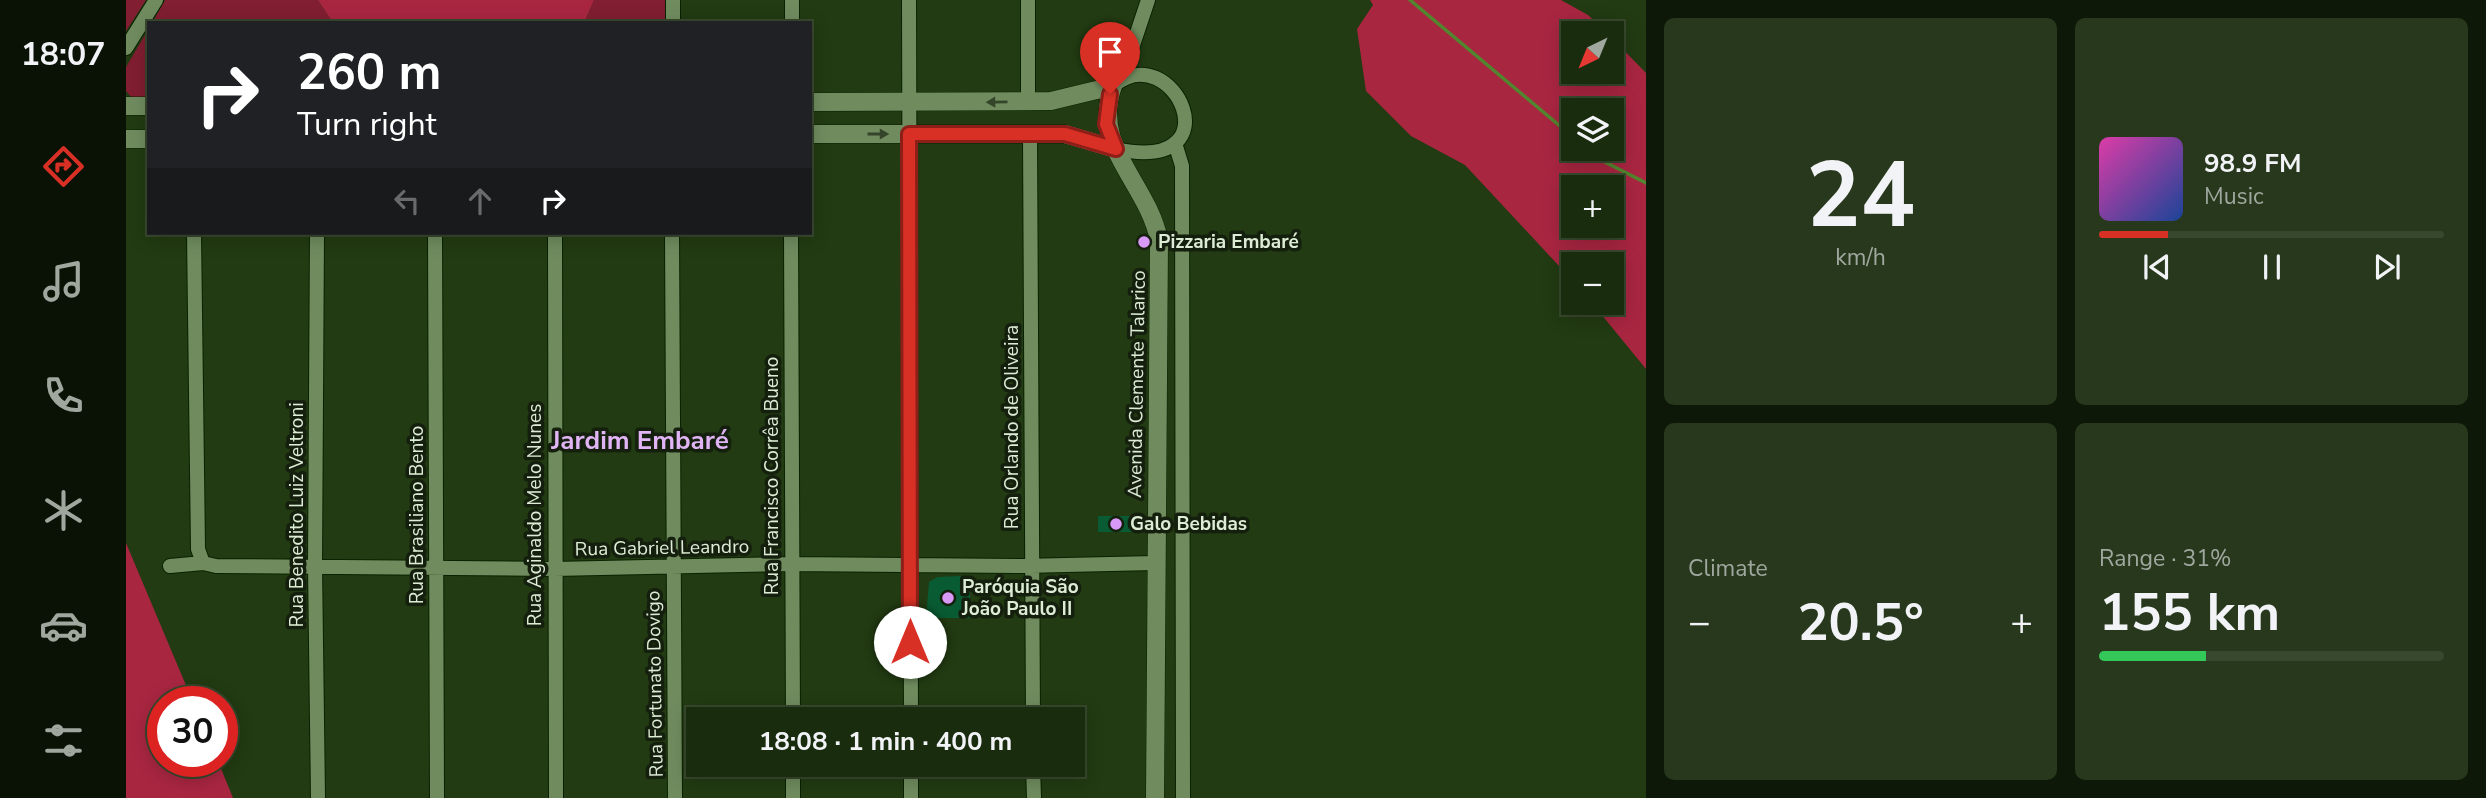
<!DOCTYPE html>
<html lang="en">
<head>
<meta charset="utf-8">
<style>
	:root { --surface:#1a2c0e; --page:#27381c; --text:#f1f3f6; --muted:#9fa79e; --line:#38482e; --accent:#d93025 }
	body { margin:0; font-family:"Nunito Sans",sans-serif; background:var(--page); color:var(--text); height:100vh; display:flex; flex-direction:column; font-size:26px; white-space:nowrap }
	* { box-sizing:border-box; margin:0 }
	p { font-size:23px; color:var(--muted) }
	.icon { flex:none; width:38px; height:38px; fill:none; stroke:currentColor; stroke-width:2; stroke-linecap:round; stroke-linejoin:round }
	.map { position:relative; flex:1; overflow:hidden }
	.details { display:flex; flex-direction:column; gap:18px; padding:18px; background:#0e1808; width:840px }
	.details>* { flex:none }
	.top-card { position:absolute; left:21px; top:21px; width:665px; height:214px; border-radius:0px; box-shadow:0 4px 18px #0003,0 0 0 2px var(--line); background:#202124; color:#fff; overflow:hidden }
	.needle { width:46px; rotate:223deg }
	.controls { position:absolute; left:1435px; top:21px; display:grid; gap:14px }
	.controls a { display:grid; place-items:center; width:63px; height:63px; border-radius:0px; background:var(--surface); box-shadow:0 4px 18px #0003,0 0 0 2px var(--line); font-size:35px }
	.speed { position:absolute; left:21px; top:686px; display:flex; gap:14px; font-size:35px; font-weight:700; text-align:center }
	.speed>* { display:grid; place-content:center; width:91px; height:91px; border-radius:50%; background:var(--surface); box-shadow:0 4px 18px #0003,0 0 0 2px var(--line); line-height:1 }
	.speed .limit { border:10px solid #d22; background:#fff; color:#111 }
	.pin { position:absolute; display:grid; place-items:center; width:60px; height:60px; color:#fff; margin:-72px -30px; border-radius:50% 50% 50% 0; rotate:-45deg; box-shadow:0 0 7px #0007 }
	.pin .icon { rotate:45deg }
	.me { position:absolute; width:77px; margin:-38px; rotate:0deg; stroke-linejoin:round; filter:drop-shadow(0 0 5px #0008) }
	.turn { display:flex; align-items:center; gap:24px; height:147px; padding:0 35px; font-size:32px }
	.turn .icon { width:91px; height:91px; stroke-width:2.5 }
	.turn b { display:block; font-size:49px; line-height:60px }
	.lanes { display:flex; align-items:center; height:66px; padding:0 35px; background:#0003; justify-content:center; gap:35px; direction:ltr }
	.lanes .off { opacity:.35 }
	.big { font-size:52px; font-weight:700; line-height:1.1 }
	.details .widget { flex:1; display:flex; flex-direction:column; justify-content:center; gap:10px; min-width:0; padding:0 24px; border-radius:10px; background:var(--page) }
	.details .dial { align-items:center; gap:0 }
	.dial b { font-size:91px; line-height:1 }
	.song { display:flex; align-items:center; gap:21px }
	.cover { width:84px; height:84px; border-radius:10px; background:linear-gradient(135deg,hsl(320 70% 55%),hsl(220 70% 35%)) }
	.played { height:7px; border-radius:4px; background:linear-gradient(90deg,var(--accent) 20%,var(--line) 20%) }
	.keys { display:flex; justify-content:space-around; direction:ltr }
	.heat { display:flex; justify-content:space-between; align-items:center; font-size:38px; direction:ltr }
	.charge { height:10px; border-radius:5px; background:linear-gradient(90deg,#34c759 31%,var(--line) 0) }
	.details .tiles { flex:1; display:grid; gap:18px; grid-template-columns:repeat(2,1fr) }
	.trip { position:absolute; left:560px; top:707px; width:399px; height:70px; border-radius:0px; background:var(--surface); box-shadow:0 4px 18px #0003,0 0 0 2px var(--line); font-weight:700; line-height:70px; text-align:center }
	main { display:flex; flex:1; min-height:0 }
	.dock { display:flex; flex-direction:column; width:126px; justify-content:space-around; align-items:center; background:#0a1206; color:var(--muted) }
	.dock .icon { width:49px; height:49px }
	.dock .active { color:var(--accent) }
	.dock b { font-size:32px; color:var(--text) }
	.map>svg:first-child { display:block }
	.green { fill:#811e31 }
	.forest { fill:#a92641; fill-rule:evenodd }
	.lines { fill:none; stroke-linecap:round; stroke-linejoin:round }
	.stream { stroke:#52862e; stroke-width:3.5 }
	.building { fill:#095b33 }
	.minor-casing { stroke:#0a2200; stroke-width:16 }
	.tertiary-casing { stroke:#0a2200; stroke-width:19 }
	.minor { stroke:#708c5f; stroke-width:14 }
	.tertiary { stroke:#708c5f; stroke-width:18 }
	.oneway { fill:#34452a }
	.route-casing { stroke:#8d1f18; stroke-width:18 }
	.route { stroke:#d93025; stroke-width:12 }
	.poi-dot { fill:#d99af7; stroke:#141f0d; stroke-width:2.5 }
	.labels { text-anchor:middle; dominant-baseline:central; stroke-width:7; stroke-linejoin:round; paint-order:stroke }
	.poi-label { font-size:19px; font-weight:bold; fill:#ddedd5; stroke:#141f0d; text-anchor:start }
	.street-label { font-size:19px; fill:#ddedd5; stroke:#141f0d }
	.district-label { font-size:26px; font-weight:bold; fill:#e0b4f5; stroke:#141f0d }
</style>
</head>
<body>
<main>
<nav class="dock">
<b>18:07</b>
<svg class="icon active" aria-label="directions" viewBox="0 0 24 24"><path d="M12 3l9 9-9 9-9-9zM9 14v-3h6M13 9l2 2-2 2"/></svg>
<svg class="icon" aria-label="music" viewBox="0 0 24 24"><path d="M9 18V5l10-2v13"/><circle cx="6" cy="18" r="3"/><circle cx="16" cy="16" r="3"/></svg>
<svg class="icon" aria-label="phone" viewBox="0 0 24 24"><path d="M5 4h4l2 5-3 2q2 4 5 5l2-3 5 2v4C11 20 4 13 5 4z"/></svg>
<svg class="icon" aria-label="climate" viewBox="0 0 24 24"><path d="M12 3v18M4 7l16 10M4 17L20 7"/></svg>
<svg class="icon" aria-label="car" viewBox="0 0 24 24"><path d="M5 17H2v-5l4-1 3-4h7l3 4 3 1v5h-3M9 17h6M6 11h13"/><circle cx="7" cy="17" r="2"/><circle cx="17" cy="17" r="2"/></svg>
<svg class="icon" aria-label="filters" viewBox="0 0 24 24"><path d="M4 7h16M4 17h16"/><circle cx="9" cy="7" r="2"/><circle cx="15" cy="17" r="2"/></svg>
</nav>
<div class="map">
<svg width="1520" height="798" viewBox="0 0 1520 798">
	<rect width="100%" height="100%" fill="#223b12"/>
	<path class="green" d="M0 0H20L0 31Z
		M39 0H192L207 23H26Z
		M468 0H541L540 23H458Z
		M23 28V102L6 98 0 91V67Z"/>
	<path class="forest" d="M192 0H468L458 23H207Z
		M1244 0H1435L1462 15 1481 33H1447V72H1486V38L1520 73V369L1466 303H1486V264H1447V281L1339 165 1285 136 1240 91 1231 29 1247 5ZM1447 110H1486V149H1447ZM1447 187H1486V226H1447Z
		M0 543 67 702H37V761H92L107 798H0Z"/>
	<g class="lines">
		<path class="stream" d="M1284 0 1447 137
			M1461 149 1473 159 1520 183"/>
	</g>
	<path class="building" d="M972 516H1008V532H972Z
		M834 576H844V618H800L803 582 811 577Z"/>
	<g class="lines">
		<defs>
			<path id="minor" d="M547 0V23
				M666 0V23
				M783 0 785 719
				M0 48 30 0
				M987 86C1047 35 1112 175 990 149
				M987 86 988 75 1006 48 1022 0
				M902 101V0
				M904 135 907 719
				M1049 143 1056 166 1057 798
				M68 233 72 549 77 563
				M191 233 189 565 192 798
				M309 233 311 798
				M429 233 430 798
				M546 233 549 798
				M665 233 667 719
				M44 566 77 563 90 566 428 569 665 564 895 566 1029 563
				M667 765V798
				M785 765V798
				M907 765 908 798"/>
			<path id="tertiary" d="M987 86C965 147 1021 182 1033 240L1029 798
				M684 102 925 101 987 86
				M0 106H23
				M684 134H939L990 149
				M0 139H23"/>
		</defs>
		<use href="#minor" class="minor-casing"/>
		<use href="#tertiary" class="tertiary-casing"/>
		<use href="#minor" class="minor"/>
		<use href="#tertiary" class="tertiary"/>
	</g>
	<defs><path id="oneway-solid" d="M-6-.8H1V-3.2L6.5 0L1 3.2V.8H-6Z" transform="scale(1.75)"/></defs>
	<g class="oneway">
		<use href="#oneway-solid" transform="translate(871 102) rotate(179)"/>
		<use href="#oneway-solid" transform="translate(752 134)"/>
	</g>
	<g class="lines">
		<defs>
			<path id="route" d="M784 642 783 134H939L990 149 980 124 984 94"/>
		</defs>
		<use href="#route" class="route-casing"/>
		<use href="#route" class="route"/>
	</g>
	<g class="poi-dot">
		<circle cx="1018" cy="242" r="7"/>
		<circle cx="990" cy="524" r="7"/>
		<circle cx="822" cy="598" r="7"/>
	</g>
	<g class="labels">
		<g class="poi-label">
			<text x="1032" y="242">Pizzaria Embaré</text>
			<text x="1004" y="524">Galo Bebidas</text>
			<text x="836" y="587">Paróquia São<tspan x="836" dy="22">João Paulo II</tspan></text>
		</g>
		<g class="street-label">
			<text transform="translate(1011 384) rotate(-89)">Avenida Clemente Talarico</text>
			<text transform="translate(886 427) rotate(-90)">Rua Orlando de Oliveira</text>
			<text transform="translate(646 476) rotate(-90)">Rua Francisco Corrêa Bueno</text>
			<text transform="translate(171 515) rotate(-90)">Rua Benedito Luiz Veltroni</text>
			<text transform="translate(291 515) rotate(-90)">Rua Brasiliano Bento</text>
			<text transform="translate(409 515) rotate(-90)">Rua Aginaldo Melo Nunes</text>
			<text transform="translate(536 548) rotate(-1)">Rua Gabriel Leandro</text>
			<text transform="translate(529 684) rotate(-91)">Rua Fortunato Dovigo</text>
		</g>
		<g class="district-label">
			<text x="514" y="440">Jardim Embaré</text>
		</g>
	</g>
</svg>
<div class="controls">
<a><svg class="needle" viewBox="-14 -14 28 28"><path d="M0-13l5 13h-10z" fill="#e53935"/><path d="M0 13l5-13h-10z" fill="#9fa79e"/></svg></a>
<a><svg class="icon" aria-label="layers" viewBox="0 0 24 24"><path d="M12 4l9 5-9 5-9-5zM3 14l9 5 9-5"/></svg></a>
<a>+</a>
<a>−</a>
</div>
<div class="speed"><div class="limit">30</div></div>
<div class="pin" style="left:984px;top:94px;background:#d93025"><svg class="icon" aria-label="arrive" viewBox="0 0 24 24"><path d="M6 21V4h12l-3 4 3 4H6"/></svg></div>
<svg class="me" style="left:784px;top:642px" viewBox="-20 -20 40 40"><circle r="19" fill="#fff"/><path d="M0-13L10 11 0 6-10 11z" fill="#d93025"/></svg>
<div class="trip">18:08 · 1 min · 400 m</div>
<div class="top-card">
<div class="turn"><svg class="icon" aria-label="right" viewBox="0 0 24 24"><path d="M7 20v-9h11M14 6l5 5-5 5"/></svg><div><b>260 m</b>Turn right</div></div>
<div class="lanes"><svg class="icon off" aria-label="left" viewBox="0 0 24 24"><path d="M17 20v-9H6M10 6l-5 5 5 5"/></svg><svg class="icon off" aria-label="ahead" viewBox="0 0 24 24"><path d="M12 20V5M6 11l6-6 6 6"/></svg><svg class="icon" aria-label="right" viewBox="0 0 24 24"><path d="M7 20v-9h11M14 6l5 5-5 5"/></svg></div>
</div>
</div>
<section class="details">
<div class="tiles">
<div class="widget dial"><b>24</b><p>km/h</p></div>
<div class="widget">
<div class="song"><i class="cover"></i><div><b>98.9 FM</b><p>Music</p></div></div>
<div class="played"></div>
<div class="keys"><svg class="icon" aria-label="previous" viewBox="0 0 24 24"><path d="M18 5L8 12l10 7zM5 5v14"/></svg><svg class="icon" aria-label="pause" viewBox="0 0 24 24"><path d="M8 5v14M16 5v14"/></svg><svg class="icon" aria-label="next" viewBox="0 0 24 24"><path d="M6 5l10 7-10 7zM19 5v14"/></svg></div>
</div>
<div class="widget"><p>Climate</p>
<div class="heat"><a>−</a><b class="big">20.5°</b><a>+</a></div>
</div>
<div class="widget"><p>Range · 31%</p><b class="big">155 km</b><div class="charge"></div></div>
</div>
</section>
</main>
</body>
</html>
